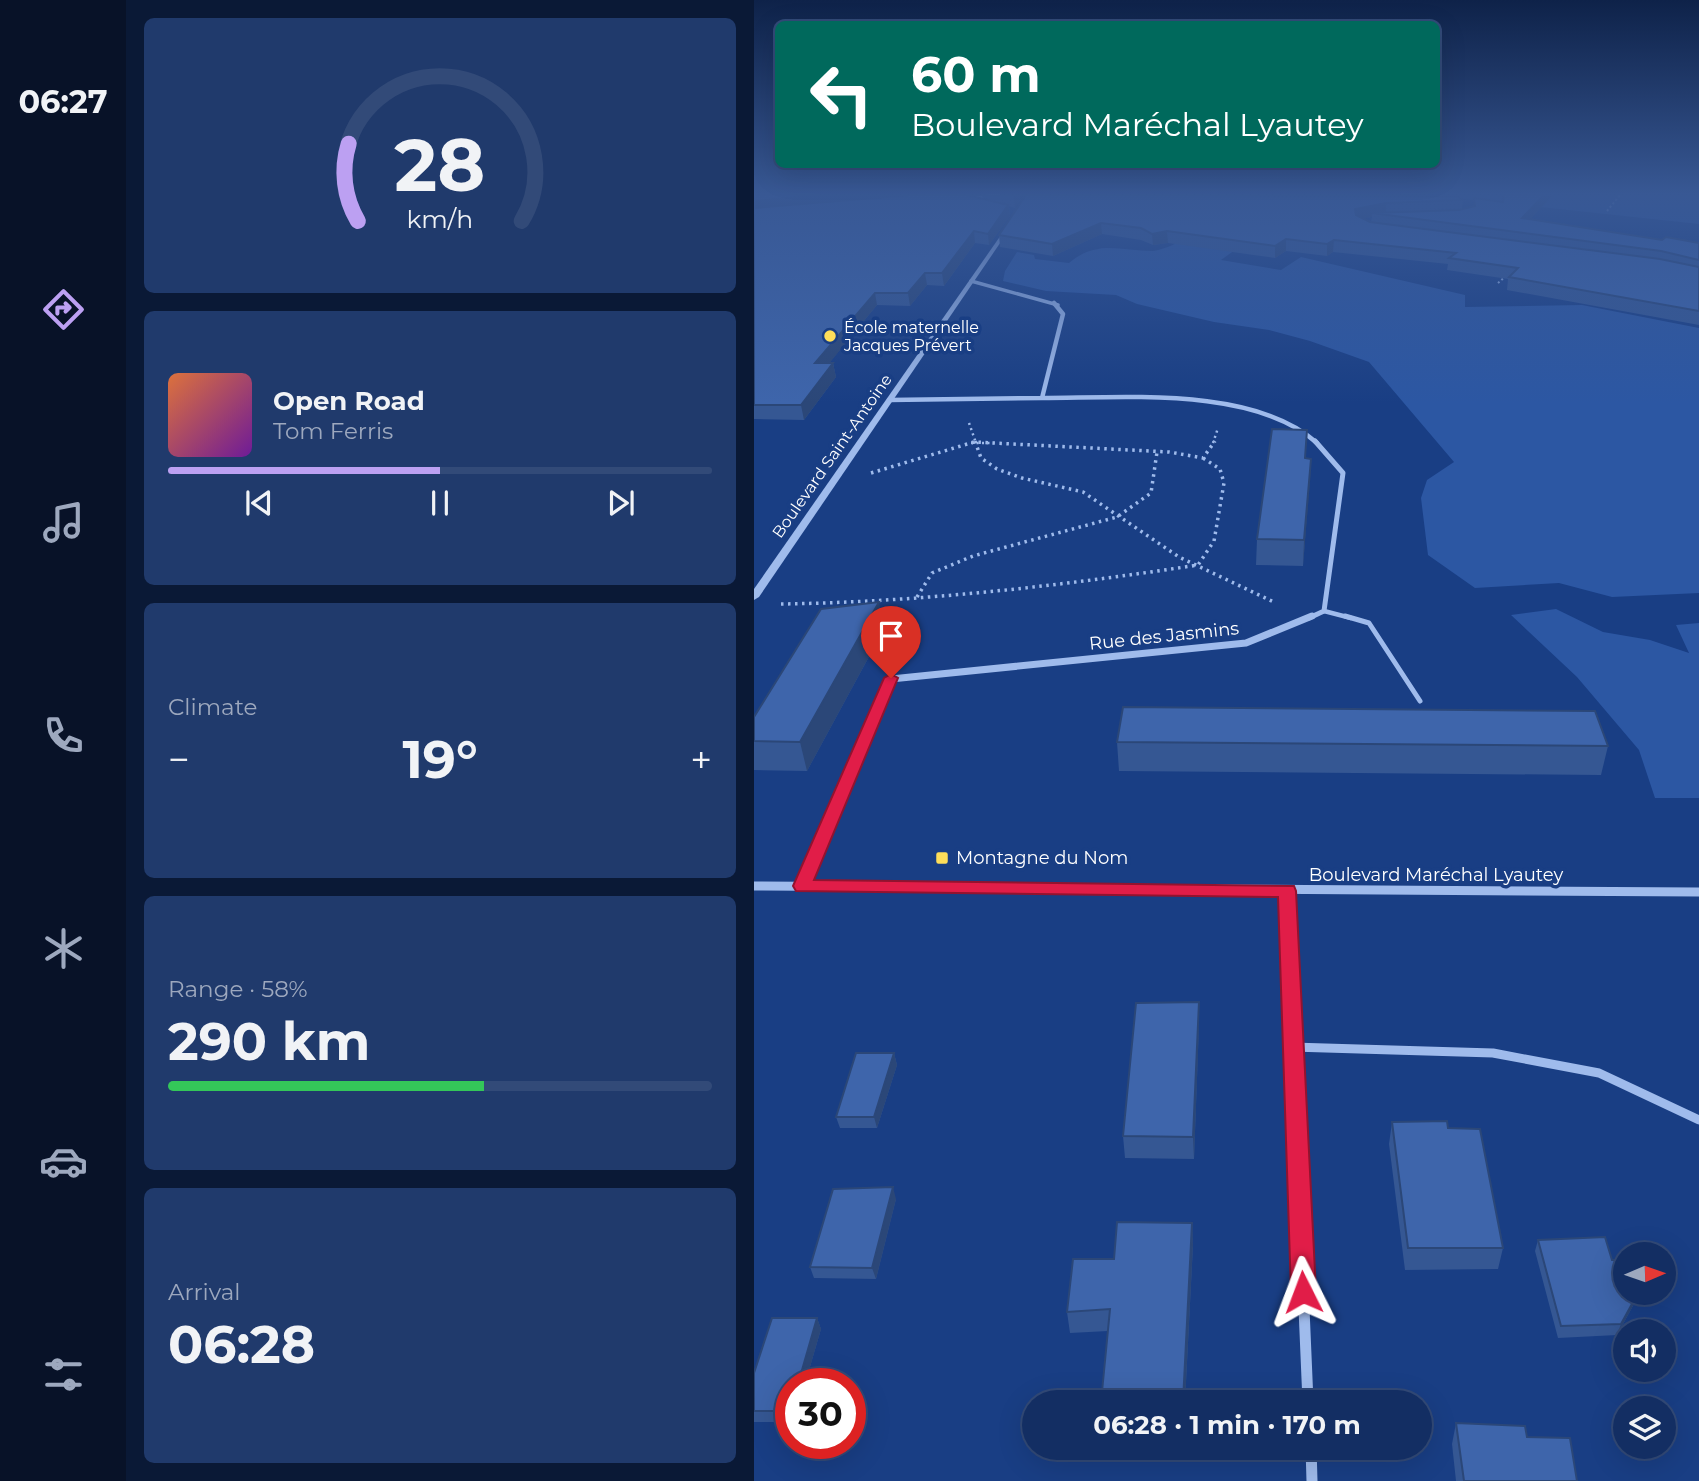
<!DOCTYPE html>
<html lang="en">
<head>
<meta charset="utf-8">
<style>
	:root { --surface:#132e63; --page:#203a6c; --text:#f1f3f6; --muted:#9da8be; --line:#324a78; --accent:#bca0f2 }
	body { margin:0; font-family:Montserrat,sans-serif; background:var(--page); color:var(--text); height:100vh; display:flex; flex-direction:column; font-size:26px; white-space:nowrap }
	* { box-sizing:border-box; margin:0 }
	p { font-size:23px; color:var(--muted) }
	.icon { flex:none; width:38px; height:38px; fill:none; stroke:currentColor; stroke-width:2; stroke-linecap:round; stroke-linejoin:round }
	.map { position:relative; flex:1; overflow:hidden }
	.panel { display:flex; flex-direction:column; gap:18px; padding:18px; background:#0a1936; width:628px }
	.panel>* { flex:none }
	.banner { position:absolute; left:21px; top:21px; width:665px; height:147px; border-radius:10px; box-shadow:0 7px 28px #0002,0 0 0 2px var(--line); background:#00695c; color:#fff; overflow:hidden }
	.needle { width:46px; rotate:88deg }
	.fabs { position:absolute; left:859px; top:1242px; display:grid; gap:14px }
	.fabs a { display:grid; place-items:center; width:63px; height:63px; border-radius:50%; background:var(--surface); box-shadow:0 7px 28px #0002,0 0 0 2px var(--line); font-size:35px }
	.speed { position:absolute; left:21px; top:1368px; display:flex; gap:14px; font-size:35px; font-weight:700; text-align:center }
	.speed>* { display:grid; place-content:center; width:91px; height:91px; border-radius:50%; background:var(--surface); box-shadow:0 7px 28px #0002,0 0 0 2px var(--line); line-height:1 }
	.speed .limit { border:10px solid #d22; background:#fff; color:#111 }
	.pin { position:absolute; display:grid; place-items:center; width:60px; height:60px; color:#fff; margin:-72px -30px; border-radius:50% 50% 50% 0; rotate:-45deg; box-shadow:0 0 7px #0007 }
	.pin .icon { rotate:45deg }
	.me { position:absolute; width:77px; margin:-38px; rotate:357deg; stroke-linejoin:round; filter:drop-shadow(0 0 5px #0008) }
	.turn { display:flex; align-items:center; gap:24px; height:147px; padding:0 21px; font-size:32px }
	.turn .icon { width:91px; height:91px; stroke-width:2.5 }
	.turn b { display:block; font-size:49px; line-height:60px }
	.big { font-size:52px; font-weight:700; line-height:1.1 }
	.panel .tile { flex:1; display:flex; flex-direction:column; justify-content:center; gap:10px; min-width:0; padding:0 24px; border-radius:10px; background:var(--page) }
	.panel .dial { align-items:center; gap:0 }
	.dial svg { height:182px; overflow:visible; fill:none; stroke:var(--line); stroke-width:7; stroke-linecap:round; text-anchor:middle }
	.dial text { fill:var(--text); stroke:none }
	.song { display:flex; align-items:center; gap:21px }
	.cover { width:84px; height:84px; border-radius:10px; background:linear-gradient(135deg,hsl(20 70% 55%),hsl(280 70% 35%)) }
	.played { height:7px; border-radius:4px; background:linear-gradient(90deg,var(--accent) 50%,var(--line) 50%) }
	.keys { display:flex; justify-content:space-around; direction:ltr }
	.heat { display:flex; justify-content:space-between; align-items:center; font-size:38px; direction:ltr }
	.charge { height:10px; border-radius:5px; background:linear-gradient(90deg,#34c759 58%,var(--line) 0) }
	.trip { position:absolute; left:268px; top:1390px; width:410px; height:70px; border-radius:35px; background:var(--surface); box-shadow:0 7px 28px #0002,0 0 0 2px var(--line); font-weight:700; line-height:70px; text-align:center }
	main { display:flex; flex:1; min-height:0 }
	.menu { display:flex; flex-direction:column; width:126px; justify-content:space-around; align-items:center; background:#081228; color:var(--muted) }
	.menu .icon { width:49px; height:49px }
	.menu .current { color:var(--accent) }
	.menu b { font-size:32px; color:var(--text) }
	.map>svg:first-child { display:block }
	.green { fill:#2c57a3 }
	.lines { fill:none; stroke-linecap:round; stroke-linejoin:round }
	.path-far2 { stroke:#9fbbec; stroke-width:2; stroke-dasharray:2 2.5; stroke-linecap:butt }
	.path-far1 { stroke:#9fbbec; stroke-width:2.5; stroke-dasharray:2 3.5; stroke-linecap:butt }
	.path { stroke:#9fbbec; stroke-width:3.5; stroke-dasharray:2.5 4.5; stroke-linecap:butt }
	.service-far1 { stroke:#9fbbec; stroke-width:4.5 }
	.service { stroke:#9fbbec; stroke-width:5 }
	.minor-far5 { stroke:#9fbbec; stroke-width:3.5 }
	.minor-far4 { stroke:#9fbbec; stroke-width:4.5 }
	.minor-far3 { stroke:#9fbbec; stroke-width:5 }
	.minor-far2 { stroke:#9fbbec; stroke-width:7 }
	.minor-far1 { stroke:#9fbbec; stroke-width:9 }
	.minor { stroke:#9fbbec; stroke-width:11 }
	.tertiary { fill:#9fbbec; fill-rule:evenodd }
	.wall { fill:#355793; fill-rule:evenodd }
	.shaded-wall { fill:#2b4778 }
	.building { fill:#3e65ab; stroke:#2b4778; stroke-width:2 }
	.route { fill:#e11d48; stroke:#92132f; stroke-width:2 }
	.poi-dot { fill:#fede5a; stroke:#193e84; stroke-width:2.5 }
	.labels { text-anchor:middle; dominant-baseline:central; stroke-width:7; stroke-linejoin:round; paint-order:stroke }
	.far-poi-label { font-size:16px; fill:#fff; stroke:#193e84; text-anchor:start }
	.far-street-label { font-size:16px; fill:#fff; stroke:#193e84 }
	.street-label { font-size:18px; fill:#fff; stroke:#193e84 }
	.poi-label { font-size:18px; fill:#fff; stroke:#193e84; text-anchor:start }
</style>
</head>
<body>
<main>
<nav class="menu">
<b>06:27</b>
<svg class="icon current" aria-label="directions" viewBox="0 0 24 24"><path d="M12 3l9 9-9 9-9-9zM9 14v-3h6M13 9l2 2-2 2"/></svg>
<svg class="icon" aria-label="music" viewBox="0 0 24 24"><path d="M9 18V5l10-2v13"/><circle cx="6" cy="18" r="3"/><circle cx="16" cy="16" r="3"/></svg>
<svg class="icon" aria-label="phone" viewBox="0 0 24 24"><path d="M5 4h4l2 5-3 2q2 4 5 5l2-3 5 2v4C11 20 4 13 5 4z"/></svg>
<svg class="icon" aria-label="climate" viewBox="0 0 24 24"><path d="M12 3v18M4 7l16 10M4 17L20 7"/></svg>
<svg class="icon" aria-label="car" viewBox="0 0 24 24"><path d="M5 17H2v-5l4-1 3-4h7l3 4 3 1v5h-3M9 17h6M6 11h13"/><circle cx="7" cy="17" r="2"/><circle cx="17" cy="17" r="2"/></svg>
<svg class="icon" aria-label="filters" viewBox="0 0 24 24"><path d="M4 7h16M4 17h16"/><circle cx="9" cy="7" r="2"/><circle cx="15" cy="17" r="2"/></svg>
</nav>
<section class="panel">
<div class="tile dial"><svg viewBox="0 0 100 80">
<path d="M14 69A42 42 0 1 1 86 69"/>
<path d="M14 69A42 42 0 0 1 10 35" stroke="#bca0f2"/>
<text x="50" y="56" font-size="32" font-weight="700">28</text>
<text x="50" y="72" font-size="11">km/h</text>
</svg></div>
<div class="tile">
<div class="song"><i class="cover"></i><div><b>Open Road</b><p>Tom Ferris</p></div></div>
<div class="played"></div>
<div class="keys"><svg class="icon" aria-label="previous" viewBox="0 0 24 24"><path d="M18 5L8 12l10 7zM5 5v14"/></svg><svg class="icon" aria-label="pause" viewBox="0 0 24 24"><path d="M8 5v14M16 5v14"/></svg><svg class="icon" aria-label="next" viewBox="0 0 24 24"><path d="M6 5l10 7-10 7zM19 5v14"/></svg></div>
</div>
<div class="tile"><p>Climate</p>
<div class="heat"><a>−</a><b class="big">19°</b><a>+</a></div>
</div>
<div class="tile"><p>Range · 58%</p><b class="big">290 km</b><div class="charge"></div></div>
<div class="tile"><p>Arrival</p><b class="big">06:28</b></div>
</section>
<div class="map">
<svg width="945" height="1481" viewBox="0 0 945 1481">
	<rect width="100%" height="100%" fill="#193e84"/>
	<path class="green" d="M673 195H945V224Z
		M435 238 492 242 467 260 527 270 547 257 711 295V307L828 305 945 328V593L858 597 805 583 721 588 674 555 667 498 673 480 700 462 615 362 556 341 515 330 460 322 383 304 362 295 292 291 249 281 251 271 263 252 280 255 281 259 315 263C344 239 366 251 399 251 410 250 424 242 435 238Z
		M802 609 849 632 896 640 935 653 922 625 945 623V798H901L885 750 823 677 757 615Z"/>
	<g class="lines">
		<path class="path-far2" d="M853 211 866 195
			M744 283 752 276"/>
		<path class="path-far1" d="M215 423 222 443
			M217 443H240
			M459 443 464 428"/>
		<path class="path" d="M221 441 227 458 243 469 268 478 329 492 425 557 522 603
			M117 473 220 442 415 452 449 458 461 441
			M163 597 178 573 219 556 363 517 397 493 403 452
			M27 604C167 602 305 586 444 565L460 541 470 483 466 469 449 458"/>
		<path class="service-far1" d="M570 611 597 618"/>
		<path class="service" d="M591 616 615 623 666 701"/>
		<path class="minor-far5" d="M214 199 244 195
			M217 281 304 305"/>
		<path class="minor-far4" d="M300 303 309 314 288 398C368 398 500 386 563 443
			M135 400 288 398"/>
		<path class="minor-far3" d="M555 618 570 611 589 473 561 441"/>
		<path class="minor-far2" d="M68 841 137 679 492 643 558 616"/>
		<path class="minor-far1" d="M0 886 945 892
			M49 886 69 839
			M533 891 543 1123
			M538 1047 739 1053 845 1073 945 1120"/>
		<path class="minor" d="M542 1121 554 1402
			M557 1447 558 1481"/>
		<path class="tertiary" d="M254 225 257 227 5 597 0 600V589Z"/>
	</g>
	<path class="wall" d="M0 195 229 199 228 195H269L261 208 255 206 256 216 235 245 221 243 190 286 173 285 156 306 123 305 75 363H79L82 377 50 420 0 419Z
		M272 195 709 200 708 209 720 206V198L748 202V195H799L776 219 908 240 945 243V325L753 290 754 279 693 270 694 264 579 252 573 256 532 251 521 258 414 243 399 245 387 240 348 234 299 256 246 247 245 235ZM618 217 617 222 609 218Z
		M552 458 557 459 549 566 502 565 503 539Z
		M130 629 53 771 0 770V717Z
		M363 742 854 746 847 775 365 771Z
		M445 1002V1025L440 1159 371 1158 369 1136Z
		M140 1053 143 1065 123 1128H86L82 1117Z
		M638 1122 749 1248 744 1269 651 1270 635 1144Z
		M142 1199 122 1279 60 1278 56 1267Z
		M438 1223 439 1245 431 1402H347L354 1331 316 1333 313 1312 360 1259Z
		M784 1240 858 1260 886 1293 863 1335 804 1338 781 1251Z
		M63 1318 67 1329 51 1384H37V1422H0V1373Z
		M702 1423 773 1437 823 1481H702L698 1444Z"/>
	<path class="shaded-wall" d="M65 195H189L0 212V201Z
		M261 195H269L261 208 260 197Z
		M790 195H799L767 229 768 218Z
		M632 203V214L618 213V217L601 220V209Z
		M254 205 256 216 235 245 234 234Z
		M347 223 348 234 299 256 298 244Z
		M220 231 221 243 190 286 188 273Z
		M413 231 414 243 399 245 398 234Z
		M532 239V251L521 258V246Z
		M580 240 579 252 573 256V244Z
		M171 273 173 285 156 306 154 293Z
		M121 293 123 305 64 377 61 363Z
		M79 363 82 377 50 420 47 405Z
		M557 459 556 482 549 566 550 540Z
		M125 602 130 629 53 771 46 742Z
		M445 1002V1025L440 1159 439 1137Z
		M140 1053 143 1065 123 1128 120 1117Z
		M139 1187 142 1199 122 1279 118 1268Z
		M438 1223 439 1245 431 1402H429Z
		M884 1293H886L863 1335 867 1324Z
		M63 1318 67 1329 51 1384H44Z"/>
	<path class="building" d="M0 195H65L0 201Z
		M158 195H213L254 205 234 234 220 231 188 273H171L154 293H121L61 363H79L47 405H0V208Z
		M272 195 702 196 709 200 632 203 601 209 602 215 616 222 906 259 945 267V311L755 277 764 268 695 258 702 253 580 240 573 244 532 239 521 246 413 231 398 234 387 228 347 223 298 244 245 235Z
		M750 195H790L768 218 908 240 912 237 945 243V260L907 251 618 213 705 210 721 206 720 198 749 202Z
		M518 429 553 430 551 458 557 459 550 540 503 539Z
		M125 602 46 742 0 741V717L67 609Z
		M369 707 841 711 854 746 363 742Z
		M445 1002 439 1137 369 1136 382 1003Z
		M102 1053H140L120 1117H82Z
		M693 1121 694 1128 726 1129 749 1248H654L638 1122Z
		M139 1187 118 1268 56 1267 79 1189Z
		M363 1222 438 1223 429 1402H347L356 1309 313 1312 319 1259H360Z
		M851 1237 858 1260H872V1293H884L867 1324 807 1326 784 1240Z
		M18 1318H63L44 1384H37L36 1411H0V1373Z
		M702 1423 771 1426 773 1437 816 1438 823 1481H710Z"/>
	<linearGradient id="sky" x2="0" y2="1"><stop stop-color="#0e2249"/><stop offset="0.48" stop-color="#385894"/><stop offset="1" stop-color="#385894" stop-opacity="0"/></linearGradient>
	<rect width="945" height="403" fill="url(#sky)"/>
	<path class="route" d="M137 674 144 678 60 880 540 886 542 891 562 1292 558 1301 549 1304 540 1301 537 1292 524 897 42 891 39 886 130 678Z"/>
	<g class="poi-dot">
		<circle cx="76" cy="336" r="7"/>
		<rect x="181" y="851" width="14" height="14" rx="3.5"/>
	</g>
	<g class="labels">
		<g class="far-poi-label">
			<text x="90" y="327">École maternelle<tspan x="90" dy="18">Jacques Prévert</tspan></text>
		</g>
		<g class="far-street-label">
			<text transform="translate(78 456) rotate(-55)">Boulevard Saint-Antoine</text>
		</g>
		<g class="street-label">
			<text transform="translate(410 636) rotate(-6)">Rue des Jasmins</text>
			<text x="682" y="875">Boulevard Maréchal Lyautey</text>
		</g>
		<g class="poi-label">
			<text x="202" y="858">Montagne du Nom</text>
		</g>
	</g>
</svg>
<div class="fabs">
<a><svg class="needle" viewBox="-14 -14 28 28"><path d="M0-13l5 13h-10z" fill="#e53935"/><path d="M0 13l5-13h-10z" fill="#9da8be"/></svg></a>
<a><svg class="icon" aria-label="sound" viewBox="0 0 24 24"><path d="M4 9h4l5-4v14l-5-4H4zM17 9q2 3 0 6"/></svg></a>
<a><svg class="icon" aria-label="layers" viewBox="0 0 24 24"><path d="M12 4l9 5-9 5-9-5zM3 14l9 5 9-5"/></svg></a>
</div>
<div class="speed"><div class="limit">30</div></div>
<div class="pin" style="left:137px;top:678px;background:#d93025"><svg class="icon" aria-label="arrive" viewBox="0 0 24 24"><path d="M6 21V4h12l-3 4 3 4H6"/></svg></div>
<svg class="me" style="left:549px;top:1292px" viewBox="-20 -20 40 40"><path d="M0-17L14 15 0 8-14 15z" fill="#e11d48" stroke="#fff" stroke-width="4"/></svg>
<div class="trip">06:28 · 1 min · 170 m</div>
<div class="banner">
<div class="turn"><svg class="icon" aria-label="left" viewBox="0 0 24 24"><path d="M17 20v-9H6M10 6l-5 5 5 5"/></svg><div><b>60 m</b>Boulevard Maréchal Lyautey</div></div>
</div>
</div>
</main>
</body>
</html>
